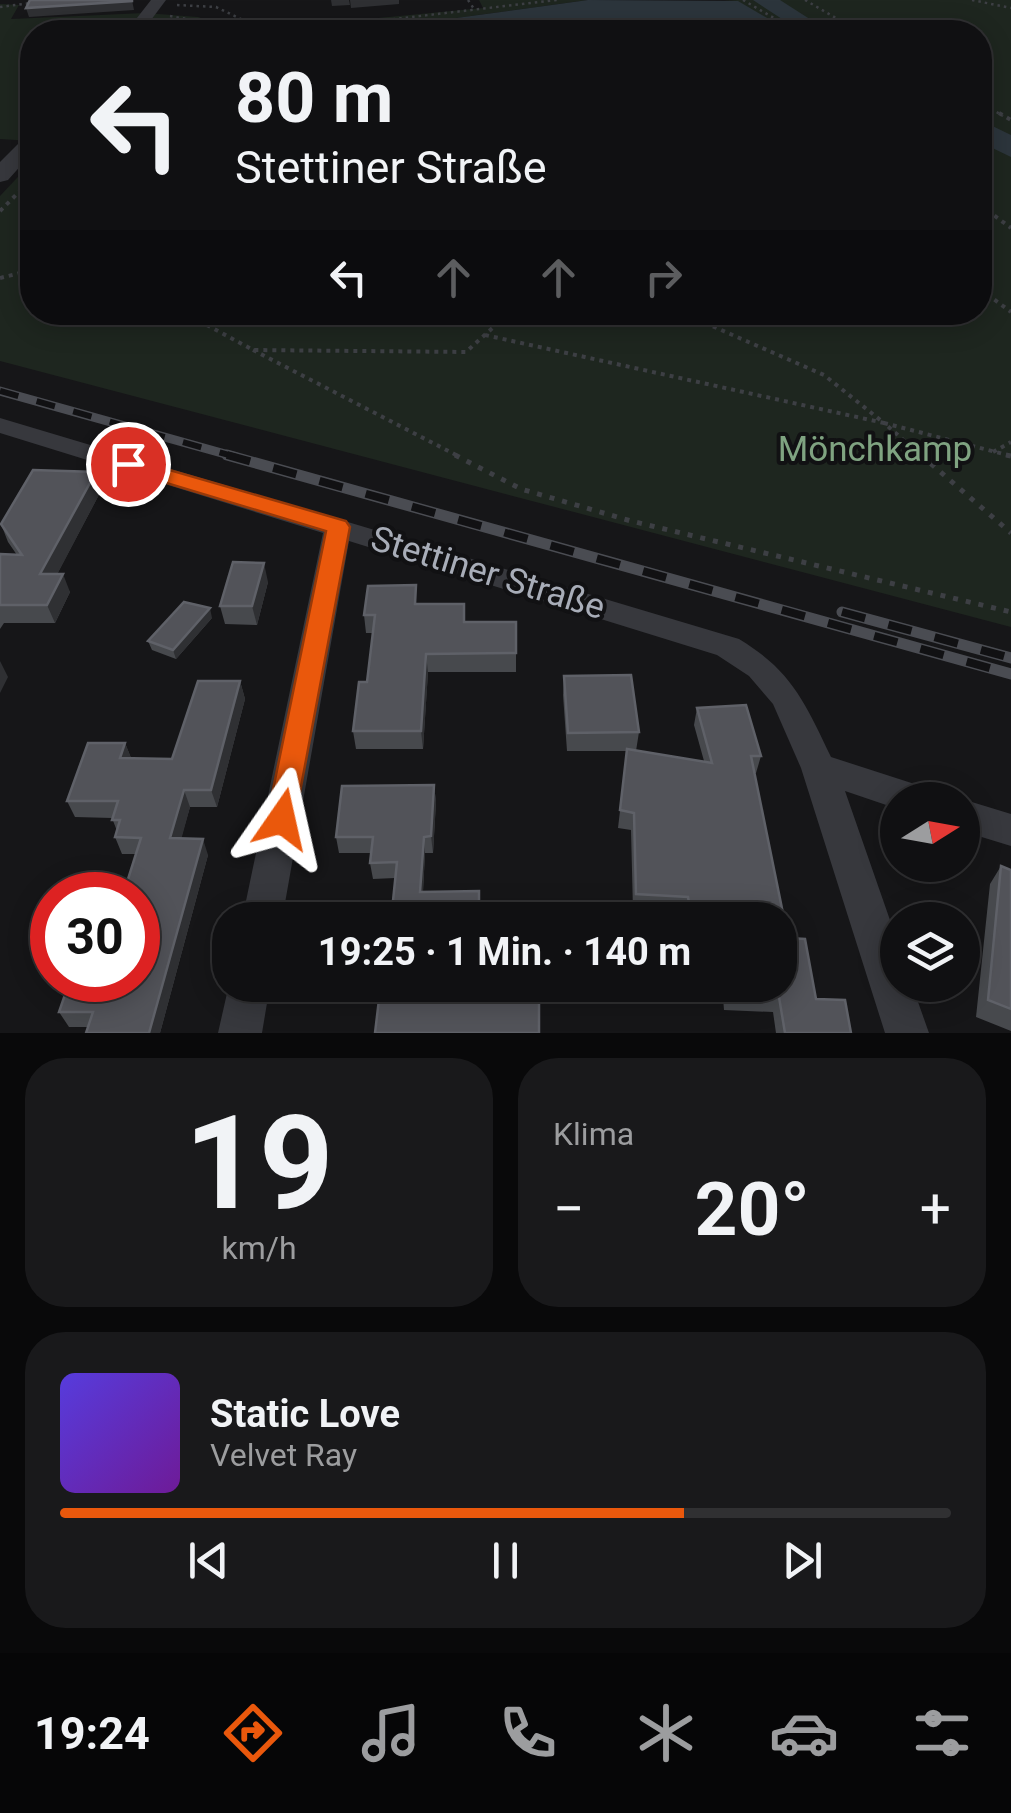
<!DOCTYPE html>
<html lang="de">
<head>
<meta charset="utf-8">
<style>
	:root { --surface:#101012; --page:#19191b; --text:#f1f3f6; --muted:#9c9d9f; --line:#303032; --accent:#ea580c }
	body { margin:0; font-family:Roboto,sans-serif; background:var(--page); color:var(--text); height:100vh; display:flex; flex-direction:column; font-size:38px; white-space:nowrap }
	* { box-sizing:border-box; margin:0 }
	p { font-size:32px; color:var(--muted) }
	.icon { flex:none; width:55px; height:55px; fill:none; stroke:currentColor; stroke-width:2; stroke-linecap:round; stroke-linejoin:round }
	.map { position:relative; height:1033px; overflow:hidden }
	.panel { display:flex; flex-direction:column; gap:25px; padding:25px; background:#09090a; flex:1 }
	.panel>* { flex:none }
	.guide { position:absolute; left:20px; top:20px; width:972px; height:305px; border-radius:40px; box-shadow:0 5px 25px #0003,0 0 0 2px var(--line); background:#101012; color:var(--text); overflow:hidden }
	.needle { width:65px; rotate:79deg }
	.buttons { position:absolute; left:880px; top:782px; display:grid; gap:20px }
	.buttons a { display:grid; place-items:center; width:100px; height:100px; border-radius:50%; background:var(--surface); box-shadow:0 5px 25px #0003,0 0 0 2px var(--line); font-size:50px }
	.speed { position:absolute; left:30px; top:872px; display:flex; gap:20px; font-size:50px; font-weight:700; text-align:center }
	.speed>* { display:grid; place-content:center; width:130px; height:130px; border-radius:50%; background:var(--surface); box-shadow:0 5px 25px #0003,0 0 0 2px var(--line); line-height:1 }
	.speed .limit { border:15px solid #d22; background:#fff; color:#111 }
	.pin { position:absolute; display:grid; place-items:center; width:85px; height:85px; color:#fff; margin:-42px; border:5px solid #fff; border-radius:50%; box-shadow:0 2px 10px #0007 }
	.me { position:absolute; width:110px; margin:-55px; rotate:11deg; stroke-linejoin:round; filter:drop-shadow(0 0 8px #0008) }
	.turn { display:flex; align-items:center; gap:35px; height:210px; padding:0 50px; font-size:45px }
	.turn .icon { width:130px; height:130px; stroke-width:2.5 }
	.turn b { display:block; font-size:70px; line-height:85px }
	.lanes { display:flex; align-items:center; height:95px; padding:0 50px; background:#0003; justify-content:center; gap:50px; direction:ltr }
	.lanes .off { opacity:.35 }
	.big { font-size:75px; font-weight:700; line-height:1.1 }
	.panel .card { flex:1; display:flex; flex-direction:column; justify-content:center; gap:15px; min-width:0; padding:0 35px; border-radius:40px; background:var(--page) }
	.panel .dial { align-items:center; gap:0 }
	.dial b { font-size:130px; line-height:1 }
	.song { display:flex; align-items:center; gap:30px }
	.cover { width:120px; height:120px; border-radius:15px; background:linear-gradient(135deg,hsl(250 70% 55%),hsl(280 70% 35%)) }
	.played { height:10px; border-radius:5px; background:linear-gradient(90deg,var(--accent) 70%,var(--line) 70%) }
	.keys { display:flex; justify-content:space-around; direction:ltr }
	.heat { display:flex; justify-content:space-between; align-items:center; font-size:55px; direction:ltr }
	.panel .tiles { flex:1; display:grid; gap:25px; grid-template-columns:1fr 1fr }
	.card:last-child { grid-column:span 2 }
	.trip { position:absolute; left:212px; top:902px; width:585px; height:100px; border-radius:40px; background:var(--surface); box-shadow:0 5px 25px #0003,0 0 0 2px var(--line); font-weight:700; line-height:100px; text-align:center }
	.dock { display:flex; height:160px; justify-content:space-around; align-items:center; background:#060607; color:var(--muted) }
	.dock .icon { width:70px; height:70px }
	.dock .on { color:var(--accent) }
	.dock b { font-size:45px; color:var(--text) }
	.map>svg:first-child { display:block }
	.green { fill:#1e261f }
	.water { fill:#2c353c }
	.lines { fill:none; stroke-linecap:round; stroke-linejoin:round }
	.river { fill:#2c353c; fill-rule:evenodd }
	.path-far2 { stroke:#3d3f44; stroke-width:2.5; stroke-dasharray:2.5 4; stroke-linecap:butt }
	.path-far1 { stroke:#3d3f44; stroke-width:4; stroke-dasharray:4 5; stroke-linecap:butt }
	.path { stroke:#3d3f44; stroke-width:5; stroke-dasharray:5 8; stroke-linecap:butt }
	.minor { fill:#37383d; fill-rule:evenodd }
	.tertiary { fill:#37383d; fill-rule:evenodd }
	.rail-far1-casing { stroke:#4a4c52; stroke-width:9 }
	.rail-casing { stroke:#4a4c52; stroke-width:11 }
	.rail-far1 { stroke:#111113; stroke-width:6; stroke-dasharray:19; stroke-linecap:butt }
	.rail { stroke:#111113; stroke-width:8; stroke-dasharray:24; stroke-linecap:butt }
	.wall { fill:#47494d }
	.shaded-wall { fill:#2f3033 }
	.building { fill:#525359; stroke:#5f6168; stroke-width:2.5 }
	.route { fill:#ea580c; stroke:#983908; stroke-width:2.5 }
	.labels { text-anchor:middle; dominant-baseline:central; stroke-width:8; stroke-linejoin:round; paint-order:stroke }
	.park-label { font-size:35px; fill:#7fa381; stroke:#111113 }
	.street-label { font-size:35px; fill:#a8adb8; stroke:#111113 }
</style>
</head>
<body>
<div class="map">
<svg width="1011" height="1033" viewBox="0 0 1011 1033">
	<rect width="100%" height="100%" fill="#161618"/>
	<path class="green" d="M479 0H588L449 19 406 32H280L357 20 483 8Z
		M723 0H1011V627L0 361V196L32 162V312H980V32H782L736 1Z
		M0 4 19 5 11 19 145 13 198 17 244 32H32V141L0 139Z"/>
	<path class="water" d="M588 0 738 1 791 32H406L449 19Z"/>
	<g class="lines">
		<path class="river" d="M753 0H780L830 32H802Z
			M980 120 1011 135V157L980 142Z"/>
		<path class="path-far2" d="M468 0 474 9
			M743 0 798 32
			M805 0 860 32
			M972 0 1011 8
			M177 5 216 7 243 20V32
			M0 7 31 3
			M170 16 192 20 200 32
			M166 32 177 20
			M283 32 557 0
			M349 32 357 21
			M393 32 404 29
			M980 102 1003 116"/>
		<path class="path-far1" d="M999 113 1011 120
			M25 188 32 196
			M980 205 1011 228
			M0 211 32 179
			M0 278 32 270
			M980 289 1011 312
			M183 312 253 350 466 352 510 312
			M680 312 824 375 884 423 1011 456
			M485 335 884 423 923 457
			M253 350 460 457
			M993 452 1011 442"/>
		<path class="path" d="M455 455 521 489 631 521 1011 612
			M921 455 1011 533
			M1006 455 1011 456"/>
		<path class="minor" d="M0 418 739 639C792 671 805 703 831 757L930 789 935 800H898V809L845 791 898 943V985H912L929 1033H885L801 768 773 704 749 676 717 655 349 541 282 920H242L323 533 0 433Z
			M962 799 1011 814V846L962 831Z
			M230 980V985H270L262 1033H218Z"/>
		<path class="tertiary" d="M151 0H166L142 32H126Z
			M32 135V153L8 180 0 182V162L25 137Z"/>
		<defs>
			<path id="rail-far1" d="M0 391 236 457"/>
			<path id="rail" d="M227 455 1011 674
				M842 612 1011 658"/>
		</defs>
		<use href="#rail-far1" class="rail-far1-casing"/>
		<use href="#rail" class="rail-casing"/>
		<use href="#rail-far1" class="rail-far1"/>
		<use href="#rail" class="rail"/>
	</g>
	<path class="wall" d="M96 472 102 489 57 574 70 592 55 623H4L0 629V554L17 555 8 542 1 524Z
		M268 582 257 625 225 624 220 606Z
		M418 604 465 622H516V672H428L423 749H356L353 731 367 682 373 633H366L364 615Z
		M212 618 176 659 152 650 148 641Z
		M564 676 639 732 636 751 704 761 694 725 697 708 761 756 756 773H754L788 938 816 999 851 1033H776L773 1012 724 1010 722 985H780V920L685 919 684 914 633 911 631 830 618 828 627 751H567L563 695Z
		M240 681 245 699 217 807H190L181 838 208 855 160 1033H86L88 1027H69L59 1012 138 980 136 854H122L115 837 117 831 112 818 75 817 67 801 125 743 131 758 172 759Z
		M434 785 436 802 433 853H425L423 892 480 920 395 878 373 879 370 863 371 853H339L336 837Z
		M1001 866 1011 870V1031L976 1017 990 884Z"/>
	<path class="shaded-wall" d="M132 0 134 10 29 17 26 8Z
		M331 0H349L350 5 332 6Z
		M350 0H399V4L351 8Z
		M96 472 102 489 48 592 40 574Z
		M264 563 268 582 257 625 252 606Z
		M63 574 70 592 55 623 47 605Z
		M210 608 212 618 176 659 173 650Z
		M426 654 428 672 423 749 421 731Z
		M0 661 8 677 0 693Z
		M240 681 245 699 217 807 211 790Z
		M125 743 132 760 120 758Z
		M434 785 436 802 433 853 431 836Z
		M184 790 190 807 177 855 170 838Z
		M424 837 425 853 422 908 420 892Z
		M203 839 208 855 160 1033H149Z"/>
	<path class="building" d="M30 0H132V1L26 8Z
		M33 470 96 472 40 574H63L47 605H0V554L22 555 1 524Z
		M233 562 264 563 252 606H220Z
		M416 585 415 604H464V622H516V653L426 654 421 731H353L359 682H367L375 615H364L368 586Z
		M184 602 210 608 173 650 148 641Z
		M631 675 639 732 568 733 564 676Z
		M198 681H240L211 790H184L170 838 203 839 149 1033H86L93 1012H59L70 980H138V895H123L141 838 115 837 120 820H112L118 801H67L88 743H125L120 758 172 759Z
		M746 705 761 756H751L788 938 805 939 816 999 845 1000 851 1033H785L779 997 729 994 728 985H780V920H722L720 903H689L688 897 636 894 634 813 620 810 627 749 712 763 697 708Z
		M434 785 431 836 424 837 420 892 479 891V920H391L397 862 370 863 373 837H336L342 786Z
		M1001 866 1011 870V1009L988 1000Z
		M386 985H478V993L539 995V1033H375L380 991H385Z"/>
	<path class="route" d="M128 458 346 521 350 527 293 829 282 833 271 829 267 819 326 531 120 469 117 464 120 460Z"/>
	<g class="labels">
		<g class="park-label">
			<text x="875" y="449">Mönchkamp</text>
		</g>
		<g class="street-label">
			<text transform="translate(488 573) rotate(17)">Stettiner Straße</text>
		</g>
	</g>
</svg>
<div class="buttons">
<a><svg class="needle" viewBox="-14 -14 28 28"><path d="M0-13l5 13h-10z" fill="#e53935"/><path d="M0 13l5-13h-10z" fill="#9c9d9f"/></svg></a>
<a><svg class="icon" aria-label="layers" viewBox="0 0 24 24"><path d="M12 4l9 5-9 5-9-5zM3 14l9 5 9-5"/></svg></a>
</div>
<div class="speed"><div class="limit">30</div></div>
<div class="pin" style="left:128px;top:464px;background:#d93025"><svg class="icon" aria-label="arrive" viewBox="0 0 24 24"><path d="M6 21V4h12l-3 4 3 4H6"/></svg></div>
<svg class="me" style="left:282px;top:819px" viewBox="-20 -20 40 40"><path d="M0-17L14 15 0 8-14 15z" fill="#ea580c" stroke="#fff" stroke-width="4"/></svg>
<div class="trip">19:25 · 1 Min. · 140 m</div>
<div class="guide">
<div class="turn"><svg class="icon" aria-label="left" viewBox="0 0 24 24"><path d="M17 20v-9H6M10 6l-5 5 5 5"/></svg><div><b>80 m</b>Stettiner Straße</div></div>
<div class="lanes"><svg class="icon" aria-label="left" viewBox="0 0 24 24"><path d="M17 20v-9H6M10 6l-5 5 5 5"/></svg><svg class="icon off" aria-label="ahead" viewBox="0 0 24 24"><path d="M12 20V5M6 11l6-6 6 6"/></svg><svg class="icon off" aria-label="ahead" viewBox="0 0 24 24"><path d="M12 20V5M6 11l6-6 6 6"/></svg><svg class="icon off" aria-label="right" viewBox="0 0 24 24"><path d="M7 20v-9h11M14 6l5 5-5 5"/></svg></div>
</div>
</div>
<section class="panel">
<div class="tiles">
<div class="card dial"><b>19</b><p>km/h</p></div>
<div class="card"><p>Klima</p>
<div class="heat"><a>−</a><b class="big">20°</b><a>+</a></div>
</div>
<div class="card">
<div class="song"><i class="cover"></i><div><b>Static Love</b><p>Velvet Ray</p></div></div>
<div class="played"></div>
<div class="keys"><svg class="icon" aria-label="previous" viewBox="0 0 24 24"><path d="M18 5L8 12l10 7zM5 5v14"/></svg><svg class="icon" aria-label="pause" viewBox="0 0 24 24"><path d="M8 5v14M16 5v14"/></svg><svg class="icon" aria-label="next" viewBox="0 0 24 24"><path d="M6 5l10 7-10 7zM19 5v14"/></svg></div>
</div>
</div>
</section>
<nav class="dock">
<b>19:24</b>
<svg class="icon on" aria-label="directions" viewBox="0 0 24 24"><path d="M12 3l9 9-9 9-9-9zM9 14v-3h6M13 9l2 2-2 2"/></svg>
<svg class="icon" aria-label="music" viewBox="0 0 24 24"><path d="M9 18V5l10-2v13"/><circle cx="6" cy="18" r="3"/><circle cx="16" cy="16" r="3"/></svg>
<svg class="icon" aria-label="phone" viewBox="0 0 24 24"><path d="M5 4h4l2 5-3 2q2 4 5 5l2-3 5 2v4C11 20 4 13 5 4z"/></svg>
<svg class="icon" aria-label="climate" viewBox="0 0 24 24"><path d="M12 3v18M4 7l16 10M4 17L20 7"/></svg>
<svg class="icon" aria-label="car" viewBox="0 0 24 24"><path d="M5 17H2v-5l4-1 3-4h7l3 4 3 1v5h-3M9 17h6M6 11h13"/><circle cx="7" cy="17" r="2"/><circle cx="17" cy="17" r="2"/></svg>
<svg class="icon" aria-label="filters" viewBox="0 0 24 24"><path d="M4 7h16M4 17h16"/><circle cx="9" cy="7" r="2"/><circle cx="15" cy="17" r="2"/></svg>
</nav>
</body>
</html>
